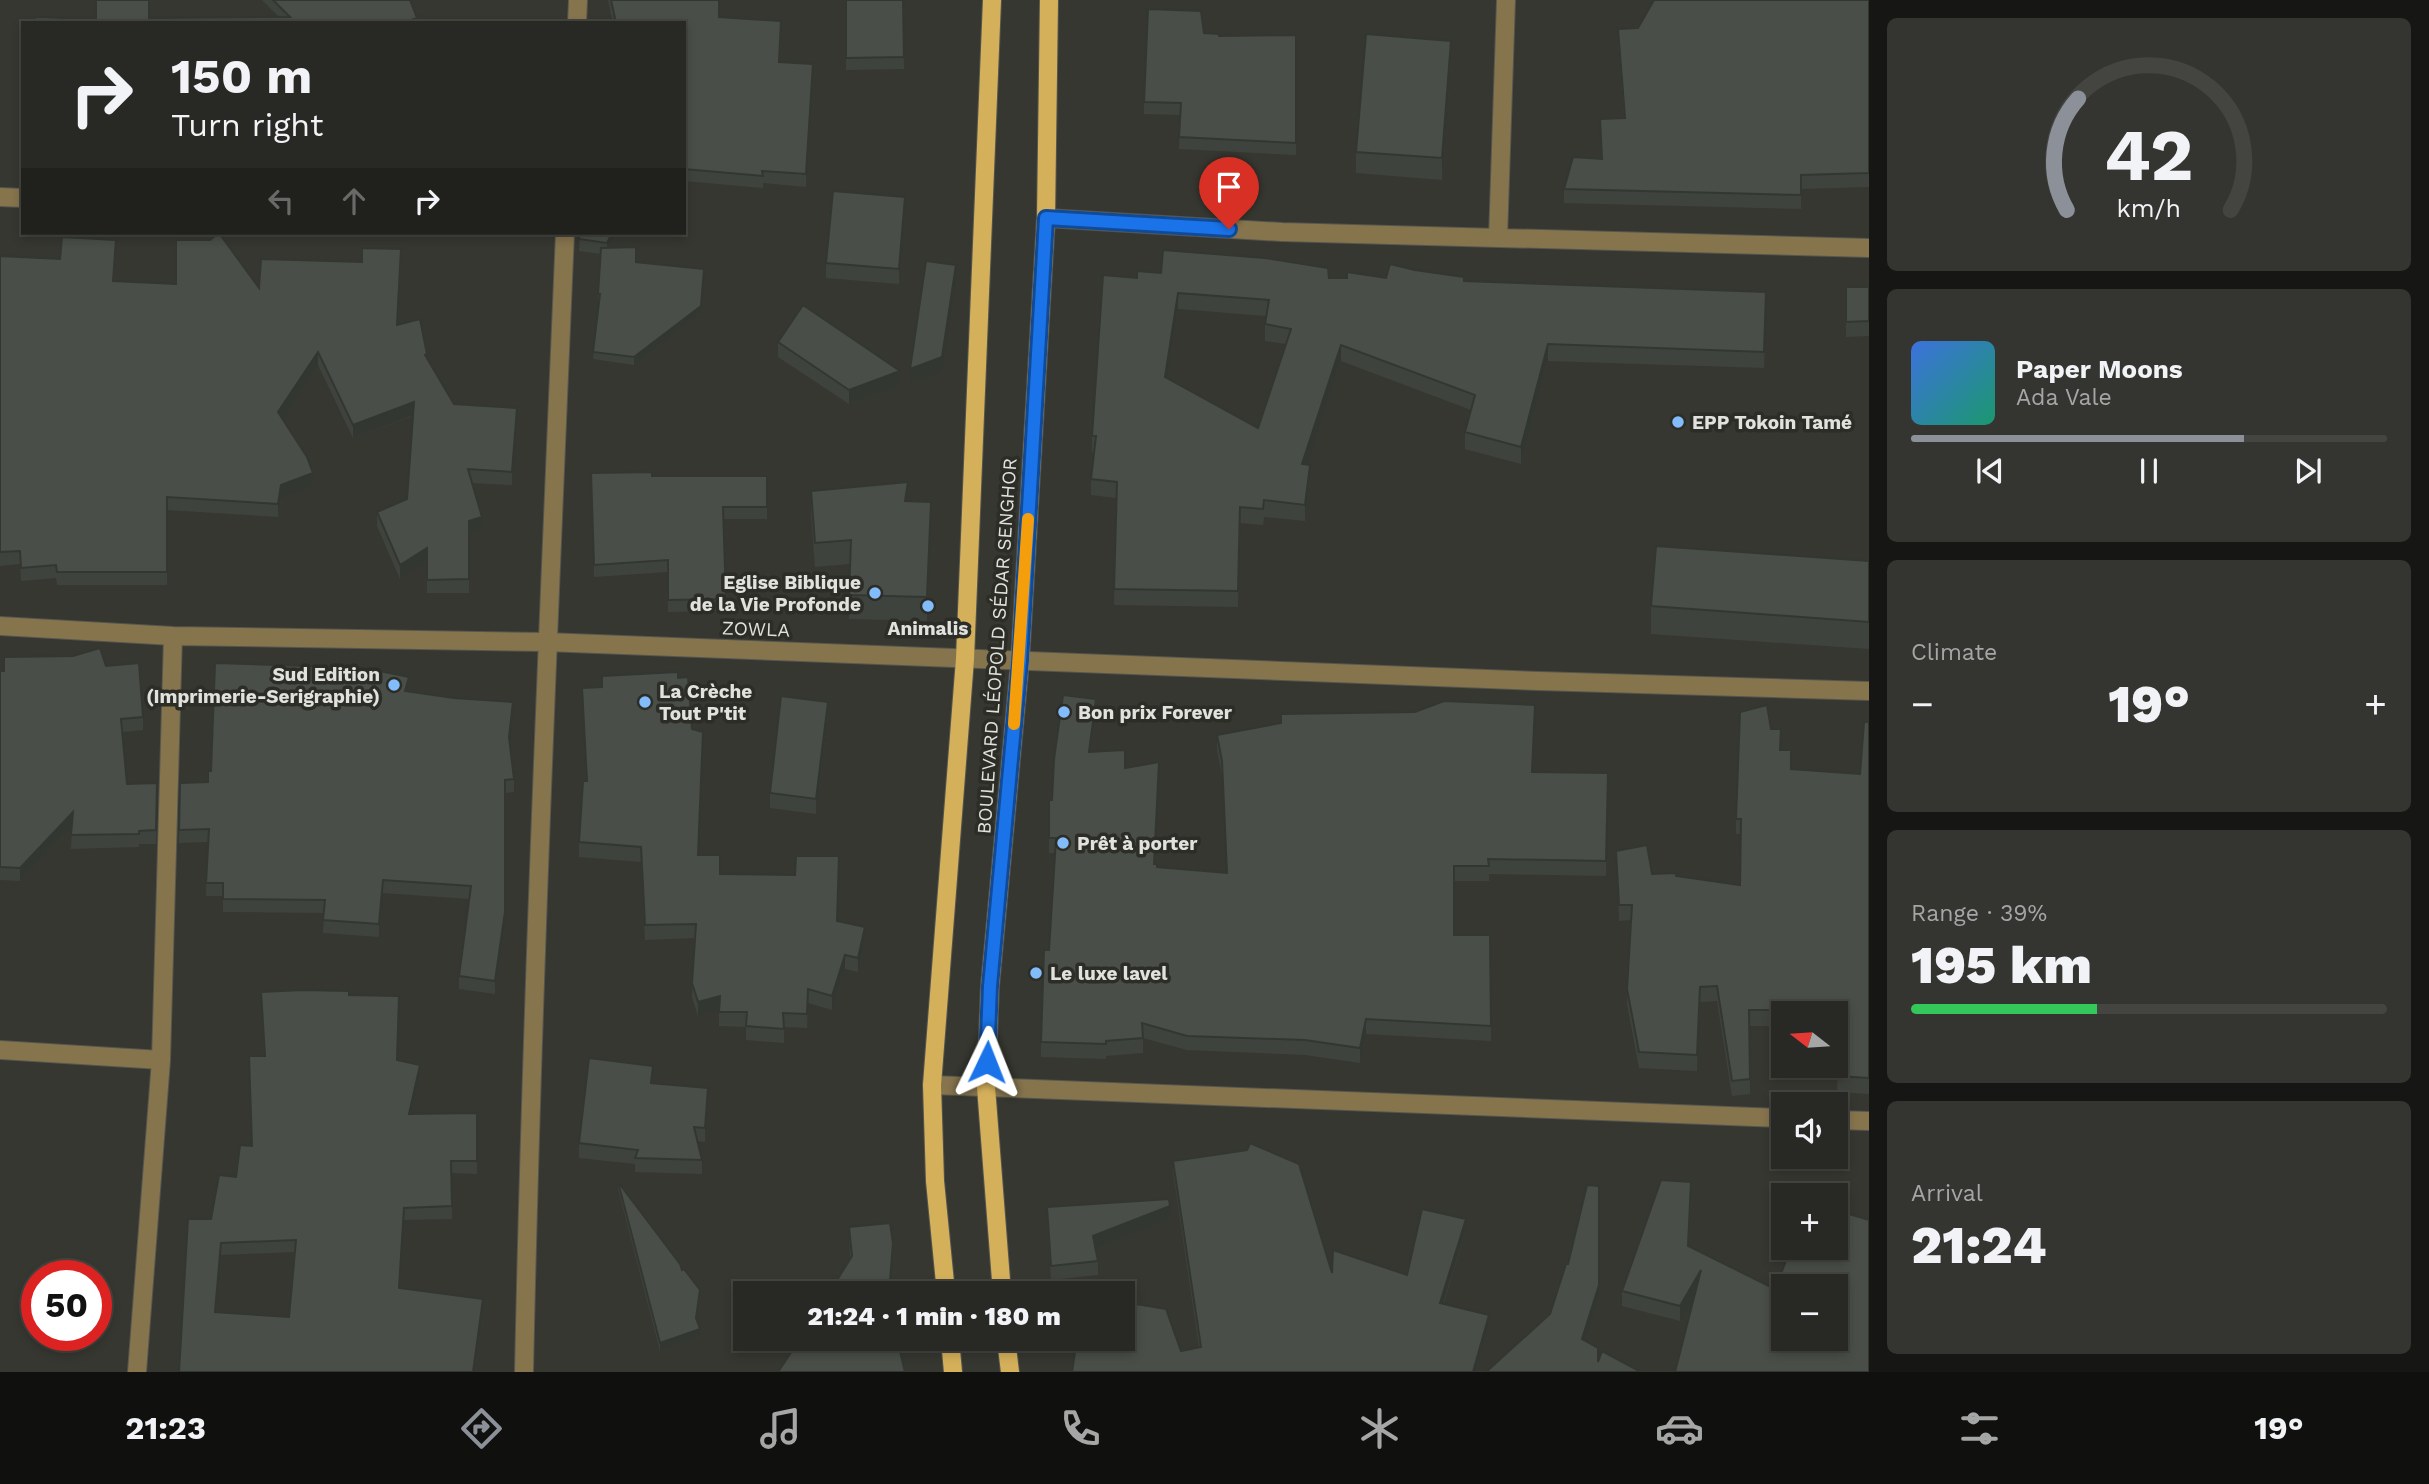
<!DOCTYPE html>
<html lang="en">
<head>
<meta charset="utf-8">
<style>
	:root { --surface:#282924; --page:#343531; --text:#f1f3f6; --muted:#a5a6a6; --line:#444541; --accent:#8c9099 }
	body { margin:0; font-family:"Work Sans",sans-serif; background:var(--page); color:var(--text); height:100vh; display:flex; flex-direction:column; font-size:26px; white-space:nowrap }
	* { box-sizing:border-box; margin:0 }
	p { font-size:23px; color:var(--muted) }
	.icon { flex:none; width:38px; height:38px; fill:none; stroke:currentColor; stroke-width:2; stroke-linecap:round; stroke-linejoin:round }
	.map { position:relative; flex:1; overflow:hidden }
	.drawer { display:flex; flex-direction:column; gap:18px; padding:18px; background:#161714; width:560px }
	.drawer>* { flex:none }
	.top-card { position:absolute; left:21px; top:21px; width:665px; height:214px; border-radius:0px; box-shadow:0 4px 10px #0003,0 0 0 2px var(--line); background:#282924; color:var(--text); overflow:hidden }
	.needle { width:46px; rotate:287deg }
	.tools { position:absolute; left:1771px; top:1001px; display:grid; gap:14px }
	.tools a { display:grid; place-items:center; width:77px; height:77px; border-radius:0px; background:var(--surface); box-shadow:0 4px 10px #0003,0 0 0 2px var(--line); font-size:35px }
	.speed { position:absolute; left:21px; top:1260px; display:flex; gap:14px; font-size:35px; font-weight:700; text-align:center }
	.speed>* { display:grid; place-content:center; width:91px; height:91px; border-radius:50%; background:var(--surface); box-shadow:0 4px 10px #0003,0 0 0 2px var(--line); line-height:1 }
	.speed .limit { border:10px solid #d22; background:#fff; color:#111 }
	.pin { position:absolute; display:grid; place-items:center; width:60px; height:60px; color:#fff; margin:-72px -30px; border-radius:50% 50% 50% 0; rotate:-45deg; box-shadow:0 0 7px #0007 }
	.pin .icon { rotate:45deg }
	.me { position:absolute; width:77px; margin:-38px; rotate:2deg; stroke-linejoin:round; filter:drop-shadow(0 0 5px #0008) }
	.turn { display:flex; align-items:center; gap:24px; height:147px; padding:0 35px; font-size:32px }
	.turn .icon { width:91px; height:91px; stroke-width:2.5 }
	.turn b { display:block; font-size:49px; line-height:60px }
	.lanes { display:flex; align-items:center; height:66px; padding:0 35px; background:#0003; justify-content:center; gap:35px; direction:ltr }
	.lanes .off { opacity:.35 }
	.big { font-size:52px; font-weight:800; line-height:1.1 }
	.drawer .tile { flex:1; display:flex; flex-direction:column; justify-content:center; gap:10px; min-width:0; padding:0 24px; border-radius:10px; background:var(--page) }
	.drawer .dial { align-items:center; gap:0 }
	.dial svg { height:182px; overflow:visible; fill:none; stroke:var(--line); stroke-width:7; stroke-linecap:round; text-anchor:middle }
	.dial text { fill:var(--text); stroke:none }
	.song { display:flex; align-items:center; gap:21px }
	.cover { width:84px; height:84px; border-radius:10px; background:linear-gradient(135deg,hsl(220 70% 55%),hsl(160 70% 35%)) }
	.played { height:7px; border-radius:4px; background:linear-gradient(90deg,var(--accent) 70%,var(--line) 70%) }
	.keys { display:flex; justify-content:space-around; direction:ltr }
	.heat { display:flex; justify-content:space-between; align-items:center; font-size:38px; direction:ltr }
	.charge { height:10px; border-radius:5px; background:linear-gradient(90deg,#34c759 39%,var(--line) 0) }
	.trip { position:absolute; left:733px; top:1281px; width:402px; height:70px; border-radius:0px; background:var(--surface); box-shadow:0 4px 10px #0003,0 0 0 2px var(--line); font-weight:800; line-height:70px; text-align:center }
	.tabs { display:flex; height:112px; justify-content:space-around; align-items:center; background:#10100e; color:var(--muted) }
	.tabs .icon { width:49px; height:49px }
	.tabs .selected { color:var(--accent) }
	.tabs b { font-size:32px; color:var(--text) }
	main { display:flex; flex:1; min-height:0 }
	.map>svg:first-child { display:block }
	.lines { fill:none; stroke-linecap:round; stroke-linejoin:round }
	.minor-casing { stroke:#55564f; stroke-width:20 }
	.major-casing { stroke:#55564f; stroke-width:20 }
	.minor { stroke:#86744d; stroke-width:18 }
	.major { stroke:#d5b05b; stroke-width:18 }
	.wall { fill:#3f433e; fill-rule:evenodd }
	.shaded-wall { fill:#333732 }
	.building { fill:#494e48; stroke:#333732; stroke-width:2; fill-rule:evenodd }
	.route-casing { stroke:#114b97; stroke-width:18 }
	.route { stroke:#1a73e8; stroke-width:12 }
	.slow { stroke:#f59e0b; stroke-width:12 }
	.poi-dot { fill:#83bcfb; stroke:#2c2d26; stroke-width:2.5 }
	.labels { text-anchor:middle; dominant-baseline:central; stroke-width:7; stroke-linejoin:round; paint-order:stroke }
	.poi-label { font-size:19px; font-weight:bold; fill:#e1e2dd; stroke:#2c2d26; text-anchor:start }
	.street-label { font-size:19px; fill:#e1e2dd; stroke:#2c2d26 }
</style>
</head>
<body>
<main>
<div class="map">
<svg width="1869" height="1372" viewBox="0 0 1869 1372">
	<rect width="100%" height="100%" fill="#363730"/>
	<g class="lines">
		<defs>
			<path id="minor" d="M577 23 578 0
				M0 197 23 198
				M1046 218 1282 232 1869 248
				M1498 238 1506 0
				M0 626 173 636 546 642 1539 681 1869 691
				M0 1050 161 1060
				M932 1085 1783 1118
				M1836 1120 1869 1121
				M137 1372 161 1060 173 636
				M524 1372C532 992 549 612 565 233"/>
			<path id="major" d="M946 1293 935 1181 932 1085 965 659 992 0
				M1002 1293 986 1087 990 986 1020 661 1046 218 1049 0
				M950 1339 953 1372
				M1006 1339 1010 1372"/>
		</defs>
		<use href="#minor" class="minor-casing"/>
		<use href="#major" class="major-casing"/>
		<use href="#minor" class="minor"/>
		<use href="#major" class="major"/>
	</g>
	<path class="wall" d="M262 0H410L417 23 96 19 279 17Z
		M608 0H719V17L781 33 780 62 813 76 806 187 763 183V188L684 181V23H613Z
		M846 0H903L904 69 846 70Z
		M1869 0V187L1801 189V209L1564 203V189L1601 159 1600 119 1624 118 1618 43V29Z
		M1204 33 1219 36 1296 35V155L1179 149 1180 115 1144 114V102Z
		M1451 62 1442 180 1356 173V152Z
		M905 212 899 284 826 278V263Z
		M580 233H617L611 247 636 262 704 276 701 313 634 365 593 359 599 301H598V294L601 254 579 251Z
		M116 253 114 281 259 288 362 262H401L398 325 427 358 454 404 517 421 512 485 472 483 482 530 469 534V593H427V562L400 579 377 526V512L407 499 413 416 353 438 318 365 282 419 313 486 281 499 278 517 167 510V585H57L56 578 21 581 20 564 0 566V256L60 259Z
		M1415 270 1464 281 1766 308 1764 368 1548 361 1521 464 1465 449V432L1471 410 1341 361 1307 465 1310 481 1305 521 1264 517 1263 525 1240 523 1238 607 1114 605 1116 498 1091 495V479L1094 452H1092V436L1137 278 1161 273 1329 278H1386ZM1178 309 1266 316 1265 324V341L1286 344 1258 428 1167 379Z
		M1846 287H1869V336L1846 337Z
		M778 342 900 386 849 404 778 357Z
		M591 473 652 476H767V519H724L726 611 668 612V572L594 577Z
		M811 491 908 501 931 526 927 621 849 619 850 564 815 567 811 515Z
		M1869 561V649L1651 634V606Z
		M106 666 143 717V730L123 732 127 784 157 783 156 844H139V847L71 849 72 826 20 881 0 880V671Z
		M678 678 692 729 703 746 698 855 720 874 837 921 865 941 858 972 845 969 832 1010 808 1003 807 1028 784 1027V1043L746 1040V1027L719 1026V1010L698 1016 692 997 695 938 645 940 641 862 579 857V842L586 781 582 688Z
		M408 692 513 715 509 743 514 779V792L505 793V925L495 994 459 989V976L469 899 383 893 379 937 323 933 324 913 223 912V896H206L208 842 179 843 180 783 208 782 211 771Z
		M1096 714 1091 752 1125 768 1159 776 1154 864 1157 867 1227 873 1222 775 1217 750V735L1535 720 1533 772 1608 773 1606 876 1489 874V881H1454V935H1490L1491 1041 1366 1034 1360 1063 1305 1055 1187 1050 1143 1038V1053L1106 1056V1059L1041 1057V1042L1049 950 1055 853H1049V800H1052Z
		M828 716 816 814 770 808V793Z
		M1869 722V1094L1837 1092 1840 1026H1836V1013H1783V1026H1750V1094L1732 1096 1717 1001 1700 1002 1697 1071 1639 1068 1627 1004 1631 920 1619 921 1616 851 1652 874 1676 876 1740 885 1741 834H1736V819L1781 750 1791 769 1860 774Z
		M261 992 349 995 398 1061 420 1078 412 1114 477 1113V1174L451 1173 452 1219 404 1220 400 1288 483 1312 475 1372H179L211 1219 236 1177 251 1146 264 1056ZM294 1252 289 1317 216 1312 221 1255Z
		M653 1083 708 1102 705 1142 697 1141 702 1160V1174L635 1172V1164L579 1158V1143Z
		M1173 1161 1332 1273 1407 1275 1466 1230 1444 1303 1489 1326 1476 1372H1072L1181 1351 1199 1347 1173 1172Z
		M618 1182 682 1270 700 1298 696 1320 700 1336 660 1351 618 1189Z
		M1691 1196 1689 1246 1869 1372 1694 1295 1680 1321 1622 1306V1291Z
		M1047 1207 1170 1220 1096 1249 1098 1261V1275L1051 1280 1047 1221Z
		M849 1227 893 1263 850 1260Z"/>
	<path class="shaded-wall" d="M417 18V23H411V20Z
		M1451 41V62L1442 180V158Z
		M813 64V76L806 187V174Z
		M905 197V212L899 284V269Z
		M612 233H617L607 255V243Z
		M956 265V279L942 371 910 383V369Z
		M704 269 701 313 634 365V357Z
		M1178 293V309L1165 394V377Z
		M1548 344V361L1521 464V447Z
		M1341 345V361L1302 481V464Z
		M318 352V365L278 426V412Z
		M900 371V386L849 404V390Z
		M414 402V415L353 438V425Z
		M517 408V421L512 485V472Z
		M1310 465V481L1305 521V505Z
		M313 473V486L281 499 278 517V504L281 485Z
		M931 502V526L927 621V597Z
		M482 517V530L469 534V521Z
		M427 548V562L400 579V565Z
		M1096 699V714L1089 767V752Z
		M513 702V715L509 750V737Z
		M828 702V716L816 814V799Z
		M1159 762V776L1154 878V864Z
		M505 793V925L495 994V981Z
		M73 812V825L20 881V868Z
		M383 880V893L379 937V924Z
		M865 927V941L858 972V958Z
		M845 955V969L832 1010V996Z
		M1700 987V1002L1697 1071V1055Z
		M720 996V1010L698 1016V1002Z
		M1366 1019V1034L1360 1063V1048Z
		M420 1065V1078L409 1127V1114Z
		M708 1088V1102L705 1142V1128Z
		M1599 1186V1295L1582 1350V1339Z
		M1170 1206V1220L1093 1250V1236Z
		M404 1208V1220L399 1301V1288Z
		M1466 1219V1230L1440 1313V1303Z
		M221 1243V1255L215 1324V1312Z
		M893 1243V1263L890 1293H889Z
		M1701 1270V1284L1680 1321V1306Z
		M483 1299V1312L475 1372H473Z
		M1489 1315V1326L1476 1372H1473Z
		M700 1329V1336L660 1351V1343Z"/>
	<path class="building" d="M96 0H149V18L290 17 273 0H410L417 18 411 20V23H35V17L96 19Z
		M611 0H719V17L781 21 779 62 813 64 806 174 762 171 763 176 684 169V23H616Z
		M846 0H903L904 57 846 58Z
		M1654 0H1869V173L1801 175V195L1564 189 1573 157 1602 159 1600 119 1625 118 1618 29 1638 28Z
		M1148 9 1201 11 1204 33 1219 34V36L1296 35V143L1179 137 1181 103 1144 102Z
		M1366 34 1451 41 1442 158 1356 152Z
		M833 191 905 197 899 269 826 263Z
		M219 233 259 288 261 259 362 262V248L401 249 397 325 420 319 427 354 425 355 454 404 517 408 512 472 468 469 482 517 469 521V579L427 580V548L400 565 377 512 407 499 414 402 353 425 318 352 278 412 307 457 313 473 281 485 278 504 167 497V572H57L56 565 21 568 20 551 0 552V256L60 259 62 237 116 240 113 281 176 284V240H210Z
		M580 233H612L607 243 579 239Z
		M636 247V262L704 269 701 306 634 357 593 352 600 294H598L601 248Z
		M1163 250 1265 258 1328 268 1329 278H1347V272L1386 278 1390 264 1415 270 1464 277V281L1766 292 1764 352 1548 344 1521 447 1465 432 1475 395 1341 345 1302 464 1310 465 1305 505 1264 500 1263 509 1240 507 1238 591 1114 589 1117 482 1091 479 1096 436H1092L1103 275 1137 278V271L1161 273ZM1178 293 1269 300 1265 324 1291 329 1258 428 1165 377Z
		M926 261 956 265 942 357 910 369Z
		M1846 287H1869V321L1846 322Z
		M803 305 900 371 849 390 778 342Z
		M652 472V476H767V507H723L726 599 668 600V560L594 565 591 473Z
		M908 482 905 501 931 502 927 597 849 595 851 540 815 543 811 491Z
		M1656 546 1869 561V622L1651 606Z
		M100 648 106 666 139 663 143 717 121 719 127 784 157 783 156 830 139 831V834L71 835 73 812 20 868 0 867V671H4V657L73 656Z
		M215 663 365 668 409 677 405 691 454 698 513 702 509 737 514 779 505 780V912L495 981 459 976 471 886 383 880 379 924 323 920 325 900 223 899V883H206L209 829 179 830 180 783 208 782V771H211Z
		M678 672V678L688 677 692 729 703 732 698 855H720V874L795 875 796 856H839L837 921 865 927 858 958 845 955 832 996 808 989 807 1014 783 1013 784 1029 746 1026 747 1012H719L720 996 698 1002 692 983 696 924 645 925 641 847 579 842 583 781H587L582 688 602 687V676Z
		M1063 695 1096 699 1089 752 1125 750V768L1159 762 1154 864H1157V867L1227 873 1222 761 1217 735 1281 723V714L1415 712 1444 701 1535 705 1532 772 1608 773 1606 861 1488 859 1489 866H1454V935H1490L1491 1026 1366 1019 1360 1048 1305 1040 1187 1036 1142 1023 1143 1038 1106 1041V1044L1041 1042 1044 950H1049L1056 838H1049V800H1052L1054 759Z
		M781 696 828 702 816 799 770 793Z
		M1767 705 1771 729H1781L1780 750H1791V769L1860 774 1864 722H1869V1078L1837 1076 1841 1010H1749L1750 1079 1732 1081 1717 986 1700 987 1697 1055 1639 1052 1627 989 1632 905H1619L1616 851 1647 845 1652 874 1676 873V876L1740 885 1741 819H1736L1740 712Z
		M303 990 349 991V995L399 996 397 1060 420 1065 409 1114 477 1113V1161H451L452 1206 404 1208 399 1288 483 1299 473 1372H179L188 1219H211L219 1175 236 1177 240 1145 252 1146 249 1056H265L261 992ZM296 1240 289 1317 215 1312 221 1243Z
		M589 1058 653 1066 651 1083 708 1088 705 1128 694 1127 702 1160 635 1158 638 1150 579 1143Z
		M1250 1143 1299 1164 1332 1273 1333 1250 1407 1275 1422 1209 1466 1219 1440 1303 1489 1315 1473 1372H1072L1077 1339H1124V1302L1166 1309 1181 1351 1201 1347 1173 1161 1247 1150Z
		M1661 1180 1691 1182 1688 1246 1775 1289 1791 1248H1836V1210L1869 1220V1372H1675L1701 1270 1680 1306 1622 1291ZM1783 1286H1836V1339H1783Z
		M618 1182 680 1264 682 1270 684 1269 700 1290 696 1318 700 1329 660 1343Z
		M1587 1185 1599 1186V1285L1582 1339 1598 1348V1362L1602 1351 1641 1372H1486L1550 1314 1566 1264H1568Z
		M1169 1199 1170 1206 1093 1236 1098 1261 1051 1266 1047 1207Z
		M890 1223 893 1243 889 1293H829L852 1256 849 1227Z
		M800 1339H897L905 1372H778Z"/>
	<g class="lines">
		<defs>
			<path id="route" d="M987 1062 990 986 1020 661 1046 218 1229 229"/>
		</defs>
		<use href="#route" class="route-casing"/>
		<use href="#route" class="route"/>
		<path class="slow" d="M1014 724 1028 519"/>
	</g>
	<g class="poi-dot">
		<circle cx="1678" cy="422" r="7"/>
		<circle cx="875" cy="593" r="7"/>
		<circle cx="928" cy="606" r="7"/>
		<circle cx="394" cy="685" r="7"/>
		<circle cx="645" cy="702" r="7"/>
		<circle cx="1064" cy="712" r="7"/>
		<circle cx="1063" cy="843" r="7"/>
		<circle cx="1036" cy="973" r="7"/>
	</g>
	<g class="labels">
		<g class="poi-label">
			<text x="1692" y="422">EPP Tokoin Tamé</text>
			<text x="861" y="582" text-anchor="end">Eglise Biblique<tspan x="861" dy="22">de la Vie Profonde</tspan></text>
			<text x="928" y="628" text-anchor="middle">Animalis</text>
			<text x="380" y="674" text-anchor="end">Sud Edition<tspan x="380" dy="22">(Imprimerie-Serigraphie)</tspan></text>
			<text x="659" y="691">La Crèche<tspan x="659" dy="22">Tout P'tit</tspan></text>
			<text x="1078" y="712">Bon prix Forever</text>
			<text x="1077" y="843">Prêt à porter</text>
			<text x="1050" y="973">Le luxe lavel</text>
		</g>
		<g class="street-label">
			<text transform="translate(756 629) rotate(2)">ZOWLA</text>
			<text transform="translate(997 646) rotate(-86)">BOULEVARD LÉOPOLD SÉDAR SENGHOR</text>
		</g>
	</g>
</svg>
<div class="tools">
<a><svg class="needle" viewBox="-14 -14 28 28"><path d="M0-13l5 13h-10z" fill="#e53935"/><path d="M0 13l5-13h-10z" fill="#a5a6a6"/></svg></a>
<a><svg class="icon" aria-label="sound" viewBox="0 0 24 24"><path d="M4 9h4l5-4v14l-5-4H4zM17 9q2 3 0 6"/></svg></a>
<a>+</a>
<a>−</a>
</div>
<div class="speed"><div class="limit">50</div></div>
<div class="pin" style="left:1229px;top:229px;background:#d93025"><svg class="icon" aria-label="arrive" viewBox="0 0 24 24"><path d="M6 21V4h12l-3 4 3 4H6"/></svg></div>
<svg class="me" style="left:987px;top:1062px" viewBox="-20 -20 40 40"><path d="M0-17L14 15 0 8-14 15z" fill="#1a73e8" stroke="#fff" stroke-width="4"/></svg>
<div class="trip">21:24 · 1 min · 180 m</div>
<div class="top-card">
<div class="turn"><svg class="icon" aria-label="right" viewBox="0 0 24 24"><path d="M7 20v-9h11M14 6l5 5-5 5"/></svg><div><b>150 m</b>Turn right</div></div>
<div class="lanes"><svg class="icon off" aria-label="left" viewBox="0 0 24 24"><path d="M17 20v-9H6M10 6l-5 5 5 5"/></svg><svg class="icon off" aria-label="ahead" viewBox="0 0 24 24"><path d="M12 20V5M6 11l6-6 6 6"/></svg><svg class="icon" aria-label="right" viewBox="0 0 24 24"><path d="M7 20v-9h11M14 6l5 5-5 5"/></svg></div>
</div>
</div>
<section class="drawer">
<div class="tile dial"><svg viewBox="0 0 100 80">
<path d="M14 69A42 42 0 1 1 86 69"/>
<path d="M14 69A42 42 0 0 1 19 20" stroke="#8c9099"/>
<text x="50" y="56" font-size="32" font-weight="700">42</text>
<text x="50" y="72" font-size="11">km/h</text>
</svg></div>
<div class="tile">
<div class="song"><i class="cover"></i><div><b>Paper Moons</b><p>Ada Vale</p></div></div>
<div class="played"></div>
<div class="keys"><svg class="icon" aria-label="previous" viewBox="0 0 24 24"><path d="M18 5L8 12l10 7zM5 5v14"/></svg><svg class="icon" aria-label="pause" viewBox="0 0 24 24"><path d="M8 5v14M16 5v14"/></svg><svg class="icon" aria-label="next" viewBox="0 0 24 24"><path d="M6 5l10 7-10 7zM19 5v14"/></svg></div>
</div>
<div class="tile"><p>Climate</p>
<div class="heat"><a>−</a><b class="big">19°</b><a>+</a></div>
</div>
<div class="tile"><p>Range · 39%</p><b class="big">195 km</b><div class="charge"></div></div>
<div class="tile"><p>Arrival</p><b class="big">21:24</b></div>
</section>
</main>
<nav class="tabs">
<b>21:23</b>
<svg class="icon selected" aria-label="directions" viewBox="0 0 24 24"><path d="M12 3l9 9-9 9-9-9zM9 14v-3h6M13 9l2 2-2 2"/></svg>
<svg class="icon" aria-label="music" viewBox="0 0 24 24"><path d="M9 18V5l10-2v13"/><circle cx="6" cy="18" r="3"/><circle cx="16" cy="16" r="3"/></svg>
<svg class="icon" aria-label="phone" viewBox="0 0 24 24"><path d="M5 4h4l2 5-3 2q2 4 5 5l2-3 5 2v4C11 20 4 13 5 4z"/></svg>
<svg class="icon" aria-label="climate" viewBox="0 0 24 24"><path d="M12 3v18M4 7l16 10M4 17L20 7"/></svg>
<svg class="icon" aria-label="car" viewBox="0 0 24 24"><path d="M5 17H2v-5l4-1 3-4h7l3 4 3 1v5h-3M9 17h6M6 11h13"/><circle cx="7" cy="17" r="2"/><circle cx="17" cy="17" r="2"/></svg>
<svg class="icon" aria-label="filters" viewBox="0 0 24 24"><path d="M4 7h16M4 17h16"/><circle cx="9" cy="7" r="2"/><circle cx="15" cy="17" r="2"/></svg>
<b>19°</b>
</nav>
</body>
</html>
